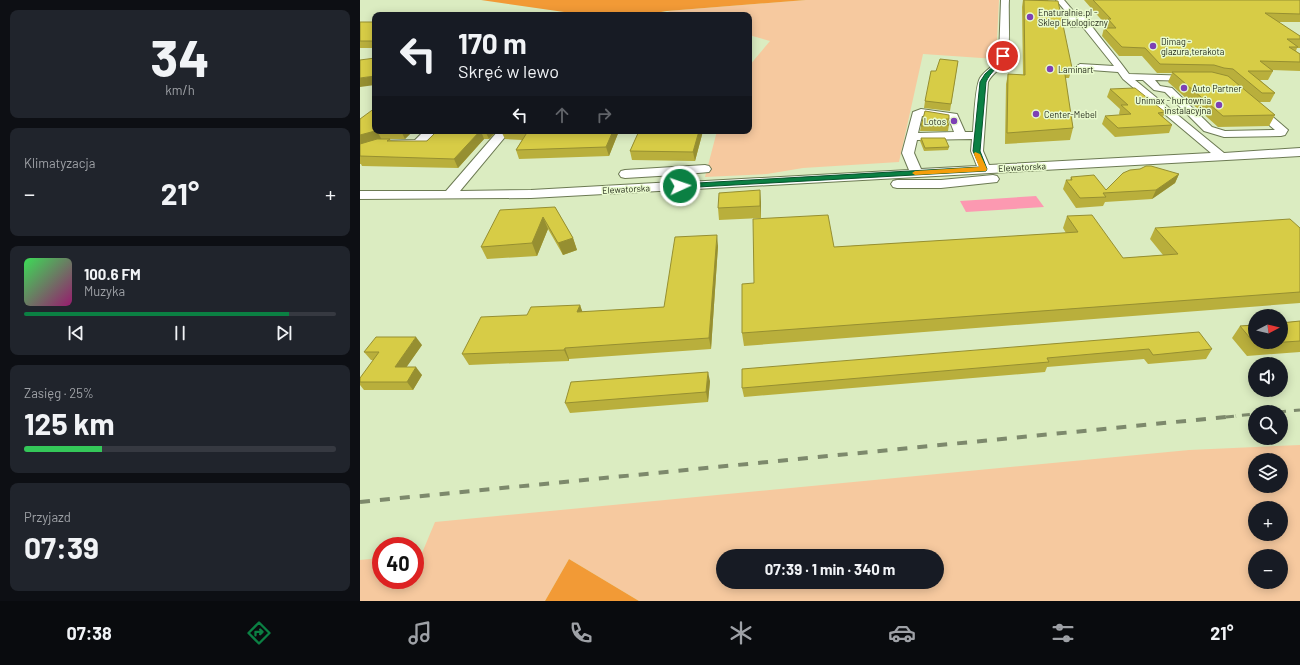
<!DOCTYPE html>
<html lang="pl">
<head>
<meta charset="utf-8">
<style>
	:root { --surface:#171b24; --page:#20242c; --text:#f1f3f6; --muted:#9ea1a6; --line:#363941; --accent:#0b8043 }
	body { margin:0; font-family:Barlow,sans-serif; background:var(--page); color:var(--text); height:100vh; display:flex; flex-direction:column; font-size:15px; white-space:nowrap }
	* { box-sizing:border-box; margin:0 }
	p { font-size:13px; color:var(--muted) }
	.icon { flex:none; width:22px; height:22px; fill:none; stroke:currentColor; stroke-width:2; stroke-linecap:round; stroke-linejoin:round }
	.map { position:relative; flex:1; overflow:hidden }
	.drawer { display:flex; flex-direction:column; gap:10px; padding:10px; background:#0d0f14; width:360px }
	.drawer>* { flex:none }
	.hud { position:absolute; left:12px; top:12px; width:380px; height:122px; border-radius:8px; box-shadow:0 2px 10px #0003; background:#171b24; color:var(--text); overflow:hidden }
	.needle { width:26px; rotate:83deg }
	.buttons { position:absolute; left:888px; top:309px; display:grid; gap:8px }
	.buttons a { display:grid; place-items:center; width:40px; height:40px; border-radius:50%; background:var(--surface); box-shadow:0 2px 10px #0003; font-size:20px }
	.speed { position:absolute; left:12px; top:537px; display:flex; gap:8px; font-size:20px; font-weight:700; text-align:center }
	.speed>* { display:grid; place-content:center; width:52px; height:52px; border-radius:50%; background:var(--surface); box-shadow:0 2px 10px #0003; line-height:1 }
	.speed .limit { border:6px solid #d22; background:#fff; color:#111 }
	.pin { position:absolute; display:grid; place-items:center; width:34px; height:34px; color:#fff; margin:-17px; border:2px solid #fff; border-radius:50%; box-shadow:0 1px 4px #0007 }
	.me { position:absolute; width:44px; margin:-22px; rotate:87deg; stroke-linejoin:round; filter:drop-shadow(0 0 3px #0008) }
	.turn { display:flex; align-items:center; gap:14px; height:84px; padding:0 20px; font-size:18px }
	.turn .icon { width:52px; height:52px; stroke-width:2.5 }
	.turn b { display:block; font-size:28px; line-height:34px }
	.lanes { display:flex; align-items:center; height:38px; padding:0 20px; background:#0003; justify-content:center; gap:20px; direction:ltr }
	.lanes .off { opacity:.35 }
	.big { font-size:30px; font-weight:700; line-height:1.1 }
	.drawer .card { flex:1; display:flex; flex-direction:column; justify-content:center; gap:6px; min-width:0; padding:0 14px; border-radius:8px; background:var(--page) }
	.drawer .dial { align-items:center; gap:0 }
	.dial b { font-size:52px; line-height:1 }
	.song { display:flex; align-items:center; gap:12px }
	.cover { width:48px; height:48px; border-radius:6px; background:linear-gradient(135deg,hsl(130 70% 55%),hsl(320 70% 35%)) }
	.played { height:4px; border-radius:2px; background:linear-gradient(90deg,var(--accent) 85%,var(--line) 85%) }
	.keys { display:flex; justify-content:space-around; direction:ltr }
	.heat { display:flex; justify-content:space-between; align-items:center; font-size:22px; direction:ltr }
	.charge { height:6px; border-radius:3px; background:linear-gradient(90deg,#34c759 25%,var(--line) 0) }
	.trip { position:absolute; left:356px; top:549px; width:228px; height:40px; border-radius:20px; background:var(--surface); box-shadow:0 2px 10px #0003; font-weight:700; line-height:40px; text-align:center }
	.menu { display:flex; height:64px; justify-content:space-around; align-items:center; background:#090b0e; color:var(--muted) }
	.menu .icon { width:28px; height:28px }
	.menu .current { color:var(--accent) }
	.menu b { font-size:18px; color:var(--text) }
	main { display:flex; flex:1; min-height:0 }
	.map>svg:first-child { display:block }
	.green { fill:#f6c99f; fill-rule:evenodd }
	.forest { fill:#f29a36 }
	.water { fill:#fc99b1 }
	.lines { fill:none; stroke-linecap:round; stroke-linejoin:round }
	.minor-casing { stroke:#6c7a53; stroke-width:2 }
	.minor { fill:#fff; fill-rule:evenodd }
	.rail-far1 { stroke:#7d896c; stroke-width:3; stroke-dasharray:8 8; stroke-linecap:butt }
	.rail { stroke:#7d896c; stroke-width:4; stroke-dasharray:10 10; stroke-linecap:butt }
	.wall { fill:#b9af3c }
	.shaded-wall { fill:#968f31 }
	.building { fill:#d7cc46; stroke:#968f31 }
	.route { fill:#0b8043; stroke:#07532c }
	.slow { fill:#f59e0b }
	.poi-dot { fill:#7d40b5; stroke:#e9face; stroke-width:1.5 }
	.labels { text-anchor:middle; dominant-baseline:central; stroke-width:3; stroke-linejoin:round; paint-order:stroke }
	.far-poi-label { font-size:9px; fill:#252b1b; stroke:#e9face; text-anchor:start }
	.far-street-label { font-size:9px; fill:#252b1b; stroke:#e9face }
</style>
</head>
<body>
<main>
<section class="drawer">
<div class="card dial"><b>34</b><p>km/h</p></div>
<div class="card"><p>Klimatyzacja</p>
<div class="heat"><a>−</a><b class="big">21°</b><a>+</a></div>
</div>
<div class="card">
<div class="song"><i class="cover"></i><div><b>100.6 FM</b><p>Muzyka</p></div></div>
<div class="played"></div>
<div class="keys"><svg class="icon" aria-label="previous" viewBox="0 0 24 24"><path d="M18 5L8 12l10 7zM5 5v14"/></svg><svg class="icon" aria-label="pause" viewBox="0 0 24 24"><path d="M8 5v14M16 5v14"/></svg><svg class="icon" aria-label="next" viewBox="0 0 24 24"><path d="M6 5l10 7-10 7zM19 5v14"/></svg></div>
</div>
<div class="card"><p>Zasięg · 25%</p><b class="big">125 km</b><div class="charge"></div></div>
<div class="card"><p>Przyjazd</p><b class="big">07:39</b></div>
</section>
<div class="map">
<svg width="940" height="601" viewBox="0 0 940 601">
	<rect width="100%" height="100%" fill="#dbecc1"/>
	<path class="green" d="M446 0H639L636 59 563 54 539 162 443 168 407 174 345 177 357 131H389V66L410 41 389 35V15H320L307 11Z
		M940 445V601H279L209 559 185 601H0V560L21 558V580H55V554L62 553 75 522 829 450ZM895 460H921V486H895ZM895 508H921V534H895ZM363 556H577V582H363ZM895 556H921V582H895Z"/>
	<path class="forest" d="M121 0H446L307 11 283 15H225Z
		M209 559 279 601H185Z"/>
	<path class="water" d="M676 196 684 207 606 212 600 201Z"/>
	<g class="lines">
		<defs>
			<path id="minor" d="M641 0H649C648 12 651 52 646 60 642 69 632 73 628 82L623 151 629 165 851 153 763 79 758 72 717 69 715 67 720 64 754 66 722 26 711 27 707 13 696 0H704L715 13 717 23H720L715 14 719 12H722C736 34 754 53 769 74L833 76 835 78 830 81 795 80 800 86 812 88 852 127 865 131 915 130 891 109 890 107 891 105H899L928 130 925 135 921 136 864 137 844 131 805 92 794 90 783 80H775L864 153 940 148V156L171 198 0 199V191H86L138 131H150L100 191 171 190 314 182 315 175 265 178 261 177 259 174 261 171 265 170 345 165 349 166 351 169 349 172 327 174V182L549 170 542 153 553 112 561 109 597 114 605 132H613C614 120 615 87 620 78 625 70 635 66 639 57ZM562 116 589 119 594 132 558 133ZM612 139 611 151 617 166 561 169 554 153 557 140Z
				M64 131H77L62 145 22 147 0 153V146L22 141 55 140Z
				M633 175 637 176 639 179 637 182 581 188H537L533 187 531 184 533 181 537 180H581Z"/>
		</defs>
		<use href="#minor" class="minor-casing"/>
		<use href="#minor" class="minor"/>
		<path class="rail-far1" d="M918 412 940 410
			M866 417 895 414"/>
		<path class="rail" d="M0 502 876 416"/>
	</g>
	<path class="wall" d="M663 0H688L712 68 709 78H705L713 128 710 140 645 144 646 84 648 74 663 75 662 7Z
		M724 0H940V22H917L940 36V48H937L936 51 940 54V71L912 70 913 71 908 80H900L915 93 910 102H899L915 115 909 126 858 127 808 82 812 73H797L782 56H759L742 36 744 28 745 27 746 25Z
		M0 22H15V48H0Z
		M598 61 590 111 564 108 565 101 576 71Z
		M750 89 805 112 803 117 812 125 809 133 755 137 742 124 745 116 760 115 759 114 760 109 747 97Z
		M565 111 589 119 588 124 589 125 588 131H560L561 126Z
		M0 119 15 131H53L45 139H30L31 141H67L77 131H137L129 139H124L98 168 2 166 1 164H0Z
		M141 131H343L335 161 272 160 270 151 279 131H259L249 156 159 159 156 150 162 140 145 139Z
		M561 138 589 147 588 150 564 151 560 141Z
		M819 174 815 183 792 199 745 202 743 206 716 208 703 189 706 180H710L711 177 746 190Z
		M401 202V218L359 220 358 208Z
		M195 207 213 238 217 250 203 255 188 229 177 256 127 259 121 247Z
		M707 216 763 258 803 255 790 239 795 228H940V303L384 346 382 333 394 283 474 247 706 233 703 228Z
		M358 246 351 349 209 359V361L109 365 102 354 167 315 220 305 222 312 304 307Z
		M940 321V352L887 356 872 338 880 326Z
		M62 345 46 367 62 375 53 390H4L0 385V382L13 360H11L4 352Z
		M680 345 852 349 846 359 788 364 784 359 687 367 685 372 384 397 382 388Z
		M350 381 348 402 210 413 205 403Z"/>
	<path class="shaded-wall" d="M15 76V85L0 87V78Z
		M15 131H17L22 140 0 146V135Z
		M41 131H53L45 139Z
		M120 131H121L124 139 98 168 94 159Z
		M125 131H137L129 139Z
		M253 131H259L249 156 246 147Z
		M339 131H343L335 161 333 152Z
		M819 174 815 183 792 199 796 190Z
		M400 190 401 202V218L400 206Z
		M183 217 188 229 177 256 172 243Z
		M357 235 358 246 351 349 349 338Z
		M213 238 217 250 203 255 198 243Z
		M220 305 224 316 217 312Z
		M56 337 62 345 41 375 35 367Z
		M205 348 209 359V361L204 350Z
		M56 367 62 375 53 390 47 382Z
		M348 372 350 381 348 402 346 392Z"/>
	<path class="building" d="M664 0 698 1 712 68H704L713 128 647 133 648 74 665 75Z
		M733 0H940V14L905 13 940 36V39H927L938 47H929L940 54V62L900 61 913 71H888L915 93H902L873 69 864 68 854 65 800 64 785 48 762 47 744 28H756L748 19H751Z
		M178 13H197L194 15H175Z
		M0 22H15V41H0Z
		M15 58V76L0 78V60Z
		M580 59 598 61 591 104 565 101 571 71H576Z
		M812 72H852L868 76 915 115 863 116Z
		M775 88 805 112 798 113 812 125 758 128 745 116 771 114 761 105H768L750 89Z
		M15 108V131L0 135V119Z
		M565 111 589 115V119H586L589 125 561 126Z
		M77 131H120L94 159 0 156V144L17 139H30L27 141H67Z
		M168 131H253L246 147 156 150Z
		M279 131H339L333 152 270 151Z
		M561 138H585L589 147 565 148Z
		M786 166H791L819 174 796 190 743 193 746 197 720 198 706 180H712L711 177 734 175 746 190 763 173 770 170 780 169Z
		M400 190V206L358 208 359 193Z
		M195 207 213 238 198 243 183 217 172 243 121 247 140 210Z
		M468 215 474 247 718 232 707 216 732 215 763 258 818 254 795 228 930 219 940 228V292L382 333V284L394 283 393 219Z
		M357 235 349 338 205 348 204 350 102 354 121 317 167 315 171 307 220 305 217 312 304 307 315 237Z
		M940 321V341L895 344 880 326 895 325V342H921V323Z
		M839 332 852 349 793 355 789 349 687 358 689 362 382 388V369Z
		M16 337H56L35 367H56L47 382H0V378L19 352H4Z
		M348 372 346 392 205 403 211 382Z"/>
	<path class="route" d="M643 55 646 56C640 66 630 72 626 82L620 151 627 169 626 171 320 188 317 186 320 184 620 167 613 151 620 82 625 74 636 64Z"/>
	<path class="slow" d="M615 152 620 154 627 169 626 171 555 175 552 173 555 171 619 167 614 154Z"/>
	<g class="poi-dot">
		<circle cx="670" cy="17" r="4"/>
		<circle cx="793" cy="46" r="4"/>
		<circle cx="690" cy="69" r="4"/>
		<circle cx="824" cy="88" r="4"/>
		<circle cx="859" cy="105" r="4"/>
		<circle cx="676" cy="114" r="4"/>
		<circle cx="594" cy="121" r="4"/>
	</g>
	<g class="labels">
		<g class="far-poi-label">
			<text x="678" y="12">Enaturalnie.pl -<tspan x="678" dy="10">Sklep Ekologiczny</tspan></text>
			<text x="801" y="41">Dimag -<tspan x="801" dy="10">glazura,terakota</tspan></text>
			<text x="698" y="69">Laminart</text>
			<text x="832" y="88">Auto Partner</text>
			<text x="851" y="100" text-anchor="end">Unimax - hurtownia<tspan x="851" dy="10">instalacyjna</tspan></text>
			<text x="684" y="114">Center-Mebel</text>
			<text x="586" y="121" text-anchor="end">Lotos</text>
		</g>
		<g class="far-street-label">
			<text transform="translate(662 167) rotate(-3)">Elewatorska</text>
			<text transform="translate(266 189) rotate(-3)">Elewatorska</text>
		</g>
	</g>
</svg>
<div class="buttons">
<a><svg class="needle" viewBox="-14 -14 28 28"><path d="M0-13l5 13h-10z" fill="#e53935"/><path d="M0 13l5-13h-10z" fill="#9ea1a6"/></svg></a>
<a><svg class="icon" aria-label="sound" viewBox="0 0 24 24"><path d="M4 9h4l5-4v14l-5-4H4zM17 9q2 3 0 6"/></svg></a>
<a><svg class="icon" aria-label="search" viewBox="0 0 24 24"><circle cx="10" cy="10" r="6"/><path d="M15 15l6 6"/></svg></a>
<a><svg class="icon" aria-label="layers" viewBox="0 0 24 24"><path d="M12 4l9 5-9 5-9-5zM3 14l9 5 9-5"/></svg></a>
<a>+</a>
<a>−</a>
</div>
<div class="speed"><div class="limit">40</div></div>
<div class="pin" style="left:643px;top:56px;background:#d93025"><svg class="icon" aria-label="arrive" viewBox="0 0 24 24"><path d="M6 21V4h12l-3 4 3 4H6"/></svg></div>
<svg class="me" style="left:320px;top:186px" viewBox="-20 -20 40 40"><circle r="17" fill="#0b8043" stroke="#fff" stroke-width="3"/><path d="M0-11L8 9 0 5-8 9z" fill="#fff"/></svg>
<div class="trip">07:39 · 1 min · 340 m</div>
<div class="hud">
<div class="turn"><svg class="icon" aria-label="left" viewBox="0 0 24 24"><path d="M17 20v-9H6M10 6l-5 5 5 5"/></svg><div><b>170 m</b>Skręć w lewo</div></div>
<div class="lanes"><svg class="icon" aria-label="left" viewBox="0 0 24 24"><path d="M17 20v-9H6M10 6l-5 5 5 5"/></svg><svg class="icon off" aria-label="ahead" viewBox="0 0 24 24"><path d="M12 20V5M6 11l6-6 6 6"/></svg><svg class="icon off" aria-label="right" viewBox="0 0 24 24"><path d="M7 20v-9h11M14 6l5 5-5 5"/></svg></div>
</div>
</div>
</main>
<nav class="menu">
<b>07:38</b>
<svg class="icon current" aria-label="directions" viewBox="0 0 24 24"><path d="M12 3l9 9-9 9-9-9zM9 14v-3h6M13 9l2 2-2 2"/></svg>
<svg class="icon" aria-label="music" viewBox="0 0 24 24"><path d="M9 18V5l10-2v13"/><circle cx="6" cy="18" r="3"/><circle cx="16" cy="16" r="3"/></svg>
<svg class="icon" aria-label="phone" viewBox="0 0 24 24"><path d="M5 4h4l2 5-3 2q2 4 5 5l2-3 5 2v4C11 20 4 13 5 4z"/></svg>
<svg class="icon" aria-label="climate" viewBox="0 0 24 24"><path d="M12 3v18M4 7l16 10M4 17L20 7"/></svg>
<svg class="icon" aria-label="car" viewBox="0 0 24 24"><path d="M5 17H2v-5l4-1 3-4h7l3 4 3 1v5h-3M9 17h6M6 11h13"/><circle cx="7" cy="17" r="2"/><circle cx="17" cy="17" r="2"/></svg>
<svg class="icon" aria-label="filters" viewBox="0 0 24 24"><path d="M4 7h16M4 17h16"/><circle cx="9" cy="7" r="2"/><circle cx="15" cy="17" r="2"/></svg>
<b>21°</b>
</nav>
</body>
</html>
